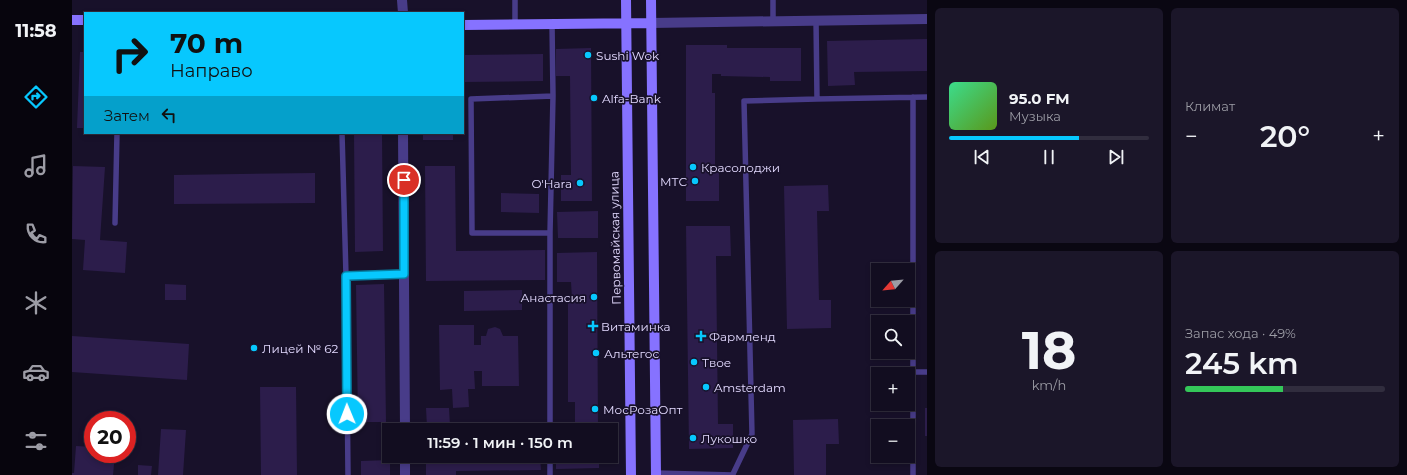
<!DOCTYPE html>
<html lang="ru">
<head>
<meta charset="utf-8">
<style>
	:root { --surface:#120d20; --page:#1b1629; --text:#f1f3f6; --muted:#9c9ca5; --line:#312d3e; --accent:#07c8fe }
	body { margin:0; font-family:Montserrat,sans-serif; background:var(--page); color:var(--text); height:100vh; display:flex; flex-direction:column; font-size:15px; white-space:nowrap }
	* { box-sizing:border-box; margin:0 }
	p { font-size:13px; color:var(--muted) }
	.icon { flex:none; width:22px; height:22px; fill:none; stroke:currentColor; stroke-width:2; stroke-linecap:round; stroke-linejoin:round }
	.map { position:relative; flex:1; overflow:hidden }
	.details { display:flex; flex-direction:column; gap:8px; padding:8px; background:#0a0712; width:480px }
	.details>* { flex:none }
	.banner { position:absolute; left:12px; top:12px; width:380px; height:122px; border-radius:0px; box-shadow:0 2px 6px #0003,0 0 0 1px var(--line); background:#07c8fe; color:#111; overflow:hidden }
	.needle { width:26px; rotate:243deg }
	.tools { position:absolute; left:799px; top:263px; display:grid; gap:8px }
	.tools a { display:grid; place-items:center; width:44px; height:44px; border-radius:0px; background:var(--surface); box-shadow:0 2px 6px #0003,0 0 0 1px var(--line); font-size:20px }
	.speed { position:absolute; left:12px; top:411px; display:flex; gap:8px; font-size:20px; font-weight:700; text-align:center }
	.speed>* { display:grid; place-content:center; width:52px; height:52px; border-radius:50%; background:var(--surface); box-shadow:0 2px 6px #0003,0 0 0 1px var(--line); line-height:1 }
	.speed .limit { border:6px solid #d22; background:#fff; color:#111 }
	.pin { position:absolute; display:grid; place-items:center; width:34px; height:34px; color:#fff; margin:-17px; border:2px solid #fff; border-radius:50%; box-shadow:0 1px 4px #0007 }
	.me { position:absolute; width:44px; margin:-22px; rotate:359deg; stroke-linejoin:round; filter:drop-shadow(0 0 3px #0008) }
	.turn { display:flex; align-items:center; gap:14px; height:84px; padding:0 20px; font-size:18px }
	.turn .icon { width:52px; height:52px; stroke-width:2.5 }
	.turn b { display:block; font-size:28px; line-height:34px }
	.then { display:flex; align-items:center; height:38px; padding:0 20px; background:#0003; gap:8px; font-size:15px }
	.big { font-size:30px; font-weight:600; line-height:1.1 }
	.details .widget { flex:1; display:flex; flex-direction:column; justify-content:center; gap:6px; min-width:0; padding:0 14px; border-radius:6px; background:var(--page) }
	.details .dial { align-items:center; gap:0 }
	.dial b { font-size:52px; line-height:1 }
	.song { display:flex; align-items:center; gap:12px }
	.cover { width:48px; height:48px; border-radius:6px; background:linear-gradient(135deg,hsl(150 70% 55%),hsl(90 70% 35%)) }
	.played { height:4px; border-radius:2px; background:linear-gradient(90deg,var(--accent) 65%,var(--line) 65%) }
	.keys { display:flex; justify-content:space-around; direction:ltr }
	.heat { display:flex; justify-content:space-between; align-items:center; font-size:22px; direction:ltr }
	.charge { height:6px; border-radius:3px; background:linear-gradient(90deg,#34c759 49%,var(--line) 0) }
	.details .tiles { flex:1; display:grid; gap:8px; grid-template-columns:repeat(2,1fr) }
	.trip { position:absolute; left:310px; top:423px; width:236px; height:40px; border-radius:0px; background:var(--surface); box-shadow:0 2px 6px #0003,0 0 0 1px var(--line); font-weight:600; line-height:40px; text-align:center }
	main { display:flex; flex:1; min-height:0 }
	.menu { display:flex; flex-direction:column; width:72px; justify-content:space-around; align-items:center; background:#07050d; color:var(--muted) }
	.menu .icon { width:28px; height:28px }
	.menu .on { color:var(--accent) }
	.menu b { font-size:18px; color:var(--text) }
	.map>svg:first-child { display:block }
	.building { fill:#2c1d4b }
	.lines { fill:none; stroke-linecap:round; stroke-linejoin:round }
	.lane { stroke:#483c89; stroke-width:5.5 }
	.street { stroke:#483c89; stroke-width:10 }
	.secondary { stroke:#8672ff; stroke-width:10 }
	.route-casing { stroke:#0582a5; stroke-width:10 }
	.route { stroke:#07c8fe; stroke-width:7 }
	.poi-dot { fill:#07c8fe; stroke:#18112a; stroke-width:1.5 }
	.labels { text-anchor:middle; dominant-baseline:central; stroke-width:3.5; stroke-linejoin:round; paint-order:stroke }
	.poi-label { font-size:12px; fill:#e3daff; stroke:#18112a; text-anchor:start }
	.street-label { font-size:12px; fill:#e3daff; stroke:#18112a }
</style>
</head>
<body>
<main>
<nav class="menu">
<b>11:58</b>
<svg class="icon on" aria-label="directions" viewBox="0 0 24 24"><path d="M12 3l9 9-9 9-9-9zM9 14v-3h6M13 9l2 2-2 2"/></svg>
<svg class="icon" aria-label="music" viewBox="0 0 24 24"><path d="M9 18V5l10-2v13"/><circle cx="6" cy="18" r="3"/><circle cx="16" cy="16" r="3"/></svg>
<svg class="icon" aria-label="phone" viewBox="0 0 24 24"><path d="M5 4h4l2 5-3 2q2 4 5 5l2-3 5 2v4C11 20 4 13 5 4z"/></svg>
<svg class="icon" aria-label="climate" viewBox="0 0 24 24"><path d="M12 3v18M4 7l16 10M4 17L20 7"/></svg>
<svg class="icon" aria-label="car" viewBox="0 0 24 24"><path d="M5 17H2v-5l4-1 3-4h7l3 4 3 1v5h-3M9 17h6M6 11h13"/><circle cx="7" cy="17" r="2"/><circle cx="17" cy="17" r="2"/></svg>
<svg class="icon" aria-label="filters" viewBox="0 0 24 24"><path d="M4 7h16M4 17h16"/><circle cx="9" cy="7" r="2"/><circle cx="15" cy="17" r="2"/></svg>
</nav>
<div class="map">
<svg width="855" height="475" viewBox="0 0 855 475">
	<rect width="100%" height="100%" fill="#18112a"/>
	<path class="building" d="M855 39V71L782 72 783 85 756 86 755 41Z
		M614 45H655V48H729V81H698V77L649 76V74H640V93H643V172H647V201H614Z
		M519 48 520 201H489V175H499L498 76H484V49Z
		M8 52H13V128H5Z
		M471 54V81L391 82V55Z
		M282 133H310L311 251 283 252Z
		M351 133H381V140H351Z
		M1 166 33 167 28 240 55 242 53 273 11 270 13 240 0 239Z
		M353 166H383L384 251 473 250V280L354 281Z
		M243 173V203L102 204V175Z
		M756 185 757 211H745L747 300H759V328L715 329 712 186Z
		M429 193 467 194V213L429 212Z
		M526 211V238H486L485 212Z
		M614 226H658L659 256H644L646 424H661V448L617 449Z
		M525 252 526 430H503V402H496V299H500L499 282H485V253Z
		M93 284 114 285V300H93Z
		M312 284 314 422H286L284 285Z
		M450 290V310L392 311V291Z
		M367 325H402V345H409V336H414L416 329 423 327 428 329 431 336H446L447 386H410V371H402L403 389H396L397 407 381 408 380 389 368 390Z
		M0 336 117 344 115 380 0 372Z
		M188 387H224L225 475H189Z
		M354 408H377L378 426 355 427Z
		M853 408H855V436H853Z
		M766 419 767 444H754V475H722L721 420Z
		M89 429 114 430 111 475H86Z
		M4 446 21 447V454H43L41 475H0V473H2Z
		M354 456H468L469 470 384 471V475H354Z
		M484 456H527V468L484 469Z
		M318 460V475H289V461Z
		M66 465 80 466 79 475H66Z"/>
	<g class="lines">
		<path class="lane" d="M443 0V24
			M701 21V0
			M745 99 855 97
			M270 133 274 276 276 475
			M43 223 45 133
			M478 233 481 96
			M274 276 332 274
			M841 372V97
			M478 430V233H400L399 99 481 96 480 24
			M584 473 661 475
			M661 474 680 434 672 101 745 99 744 20
			M478 475V456
			M841 475V372H855"/>
		<path class="street" d="M330 0 331 13
			M579 23 855 19
			M331 133 333 430
			M333 456V475"/>
		<path class="secondary" d="M554 0 559 475
			M579 0 584 475
			M0 20H13
			M391 25 579 23"/>
	</g>
	<g class="lines">
		<defs>
			<path id="route" d="M275 414 274 276 332 274V180"/>
		</defs>
		<use href="#route" class="route-casing"/>
		<use href="#route" class="route"/>
	</g>
	<g class="poi-dot">
		<circle cx="516" cy="55" r="4"/>
		<circle cx="522" cy="98" r="4"/>
		<circle cx="621" cy="167" r="4"/>
		<circle cx="623" cy="181" r="4"/>
		<circle cx="508" cy="183" r="4"/>
		<circle cx="522" cy="297" r="4"/>
		<path d="M519 320h4v4h4v4h-4v4h-4v-4h-4v-4h4z"/>
		<path d="M627 330h4v4h4v4h-4v4h-4v-4h-4v-4h4z"/>
		<circle cx="182" cy="348" r="4"/>
		<circle cx="524" cy="353" r="4"/>
		<circle cx="622" cy="362" r="4"/>
		<circle cx="634" cy="387" r="4"/>
		<circle cx="523" cy="409" r="4"/>
		<circle cx="621" cy="438" r="4"/>
	</g>
	<g class="labels">
		<g class="poi-label">
			<text x="524" y="55">Sushi Wok</text>
			<text x="530" y="98">Alfa-Bank</text>
			<text x="629" y="167">Красолоджи</text>
			<text x="615" y="181" text-anchor="end">МТС</text>
			<text x="500" y="183" text-anchor="end">O'Hara</text>
			<text x="514" y="297" text-anchor="end">Анастасия</text>
			<text x="529" y="326">Витаминка</text>
			<text x="637" y="336">Фармленд</text>
			<text x="190" y="348">Лицей № 62</text>
			<text x="532" y="353">Альтегос</text>
			<text x="630" y="362">Твое</text>
			<text x="642" y="387">Amsterdam</text>
			<text x="531" y="409">МосРозаОпт</text>
			<text x="629" y="438">Лукошко</text>
		</g>
		<g class="street-label">
			<text transform="translate(543 238) rotate(-91)">Первомайская улица</text>
		</g>
	</g>
</svg>
<div class="tools">
<a><svg class="needle" viewBox="-14 -14 28 28"><path d="M0-13l5 13h-10z" fill="#e53935"/><path d="M0 13l5-13h-10z" fill="#9c9ca5"/></svg></a>
<a><svg class="icon" aria-label="search" viewBox="0 0 24 24"><circle cx="10" cy="10" r="6"/><path d="M15 15l6 6"/></svg></a>
<a>+</a>
<a>−</a>
</div>
<div class="speed"><div class="limit">20</div></div>
<div class="pin" style="left:332px;top:180px;background:#d93025"><svg class="icon" aria-label="arrive" viewBox="0 0 24 24"><path d="M6 21V4h12l-3 4 3 4H6"/></svg></div>
<svg class="me" style="left:275px;top:414px" viewBox="-20 -20 40 40"><circle r="17" fill="#07c8fe" stroke="#fff" stroke-width="3"/><path d="M0-11L8 9 0 5-8 9z" fill="#fff"/></svg>
<div class="trip">11:59 · 1 мин · 150 m</div>
<div class="banner">
<div class="turn"><svg class="icon" aria-label="right" viewBox="0 0 24 24"><path d="M7 20v-9h11M14 6l5 5-5 5"/></svg><div><b>70 m</b>Направо</div></div>
<div class="then">Затем<svg class="icon" aria-label="left" viewBox="0 0 24 24"><path d="M17 20v-9H6M10 6l-5 5 5 5"/></svg></div>
</div>
</div>
<section class="details">
<div class="tiles">
<div class="widget">
<div class="song"><i class="cover"></i><div><b>95.0 FM</b><p>Музыка</p></div></div>
<div class="played"></div>
<div class="keys"><svg class="icon" aria-label="previous" viewBox="0 0 24 24"><path d="M18 5L8 12l10 7zM5 5v14"/></svg><svg class="icon" aria-label="pause" viewBox="0 0 24 24"><path d="M8 5v14M16 5v14"/></svg><svg class="icon" aria-label="next" viewBox="0 0 24 24"><path d="M6 5l10 7-10 7zM19 5v14"/></svg></div>
</div>
<div class="widget"><p>Климат</p>
<div class="heat"><a>−</a><b class="big">20°</b><a>+</a></div>
</div>
<div class="widget dial"><b>18</b><p>km/h</p></div>
<div class="widget"><p>Запас хода · 49%</p><b class="big">245 km</b><div class="charge"></div></div>
</div>
</section>
</main>
</body>
</html>
